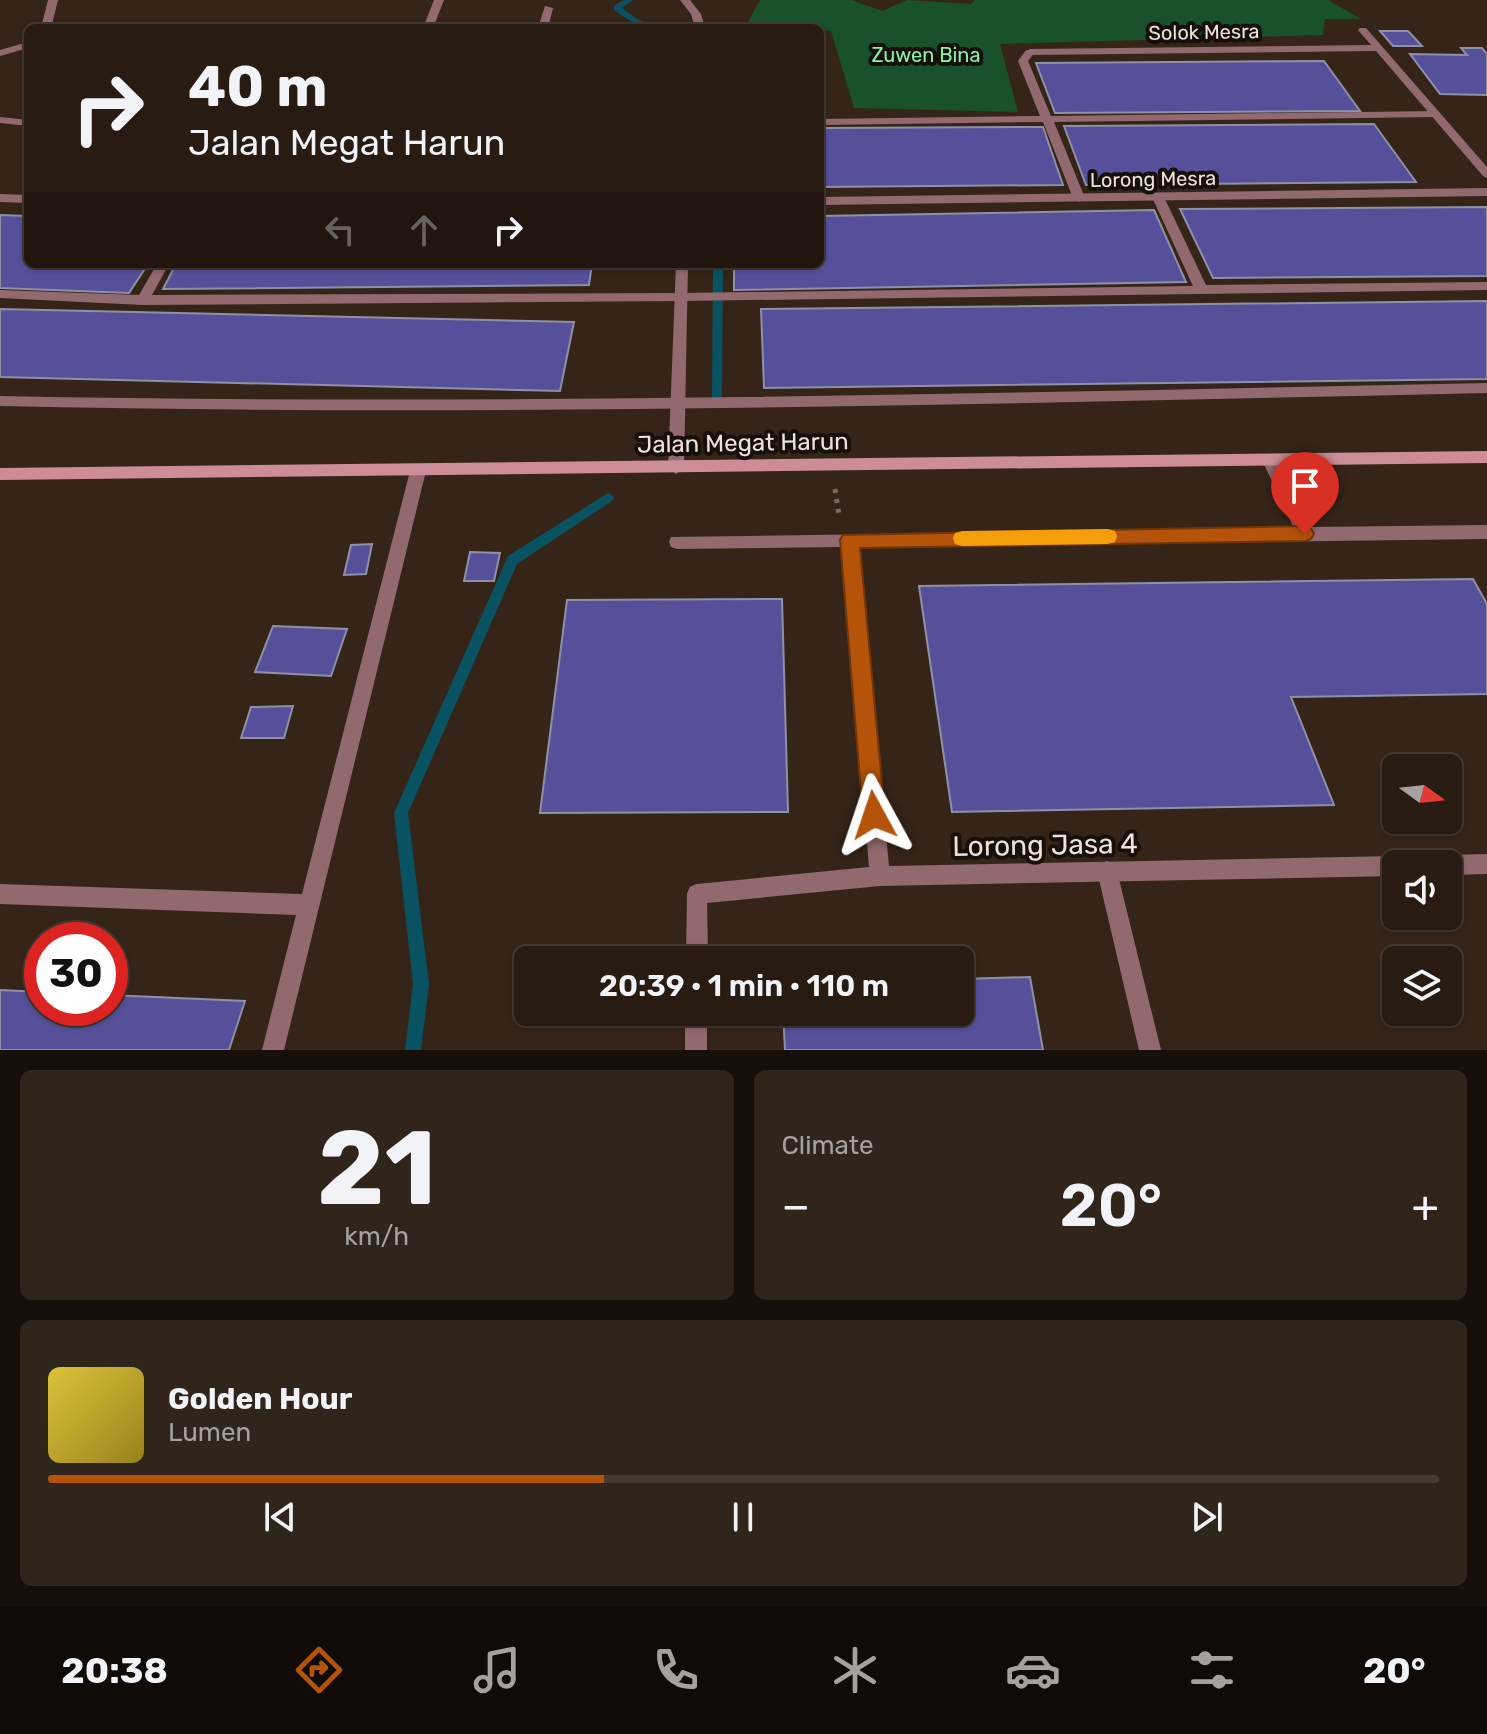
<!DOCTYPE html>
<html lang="en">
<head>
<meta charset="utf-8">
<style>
	:root { --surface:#281c12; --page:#30251b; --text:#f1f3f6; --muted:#a5a19f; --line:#443a32; --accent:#b45309 }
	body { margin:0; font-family:Rubik,sans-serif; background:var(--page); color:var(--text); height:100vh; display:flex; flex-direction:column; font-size:30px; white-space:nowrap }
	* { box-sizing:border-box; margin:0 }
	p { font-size:26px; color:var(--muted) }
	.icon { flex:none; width:44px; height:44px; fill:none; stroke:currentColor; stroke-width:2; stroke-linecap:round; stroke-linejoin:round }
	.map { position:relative; height:1050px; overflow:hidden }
	.details { display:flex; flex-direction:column; gap:20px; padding:20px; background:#160f0a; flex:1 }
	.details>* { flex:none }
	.banner { position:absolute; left:24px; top:24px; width:800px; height:244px; border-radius:12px; box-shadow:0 2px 6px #0004,0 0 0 2px var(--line); background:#281c12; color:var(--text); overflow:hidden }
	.needle { width:52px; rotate:105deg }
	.fabs { position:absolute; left:1382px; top:754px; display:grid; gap:16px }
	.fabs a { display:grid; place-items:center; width:80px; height:80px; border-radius:12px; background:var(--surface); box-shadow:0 2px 6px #0004,0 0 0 2px var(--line); font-size:40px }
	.speed { position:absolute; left:24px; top:922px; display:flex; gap:16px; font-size:40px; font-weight:700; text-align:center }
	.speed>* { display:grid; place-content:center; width:104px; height:104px; border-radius:50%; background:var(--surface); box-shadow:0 2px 6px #0004,0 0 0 2px var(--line); line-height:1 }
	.speed .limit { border:12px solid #d22; background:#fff; color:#111 }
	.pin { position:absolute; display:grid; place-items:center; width:68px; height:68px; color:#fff; margin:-82px -34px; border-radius:50% 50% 50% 0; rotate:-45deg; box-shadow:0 0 8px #0007 }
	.pin .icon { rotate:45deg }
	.me { position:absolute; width:88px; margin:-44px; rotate:355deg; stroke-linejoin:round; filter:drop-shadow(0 0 6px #0008) }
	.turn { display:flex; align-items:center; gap:28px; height:168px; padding:0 32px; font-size:36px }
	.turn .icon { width:104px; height:104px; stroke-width:2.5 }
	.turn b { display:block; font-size:56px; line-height:68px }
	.lanes { display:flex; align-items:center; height:76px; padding:0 32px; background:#0003; justify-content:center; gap:40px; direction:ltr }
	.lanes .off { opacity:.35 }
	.big { font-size:60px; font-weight:600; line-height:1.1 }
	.details .tile { flex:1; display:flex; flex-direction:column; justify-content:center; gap:12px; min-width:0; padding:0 28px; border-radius:12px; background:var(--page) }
	.details .dial { align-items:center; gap:0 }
	.dial b { font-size:104px; line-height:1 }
	.song { display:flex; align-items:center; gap:24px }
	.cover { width:96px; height:96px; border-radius:12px; background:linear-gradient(135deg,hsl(50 70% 55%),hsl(50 70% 35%)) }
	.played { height:8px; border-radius:4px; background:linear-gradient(90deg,var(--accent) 40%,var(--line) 40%) }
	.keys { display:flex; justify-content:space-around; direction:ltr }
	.heat { display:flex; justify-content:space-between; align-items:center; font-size:44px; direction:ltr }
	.details .tiles { flex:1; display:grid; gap:20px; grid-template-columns:1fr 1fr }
	.tile:last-child { grid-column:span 2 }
	.trip { position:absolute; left:514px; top:946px; width:460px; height:80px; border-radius:12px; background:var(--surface); box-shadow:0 2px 6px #0004,0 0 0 2px var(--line); font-weight:600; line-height:80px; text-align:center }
	.tab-bar { display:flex; height:128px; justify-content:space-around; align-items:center; background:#100b07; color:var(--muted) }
	.tab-bar .icon { width:56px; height:56px }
	.tab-bar .selected { color:var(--accent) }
	.tab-bar b { font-size:36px; color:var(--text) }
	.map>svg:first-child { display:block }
	.green { fill:#18512b }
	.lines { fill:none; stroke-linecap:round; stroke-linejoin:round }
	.stream { fill:#095262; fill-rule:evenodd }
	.building { fill:#56509a; stroke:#8f90a5; stroke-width:2 }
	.path { stroke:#7a6c61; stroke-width:5; stroke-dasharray:4 6; stroke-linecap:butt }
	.lane { fill:#92696e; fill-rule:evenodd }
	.street { fill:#92696e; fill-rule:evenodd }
	.secondary { fill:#cd8d96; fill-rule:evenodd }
	.route { fill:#b45309; stroke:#753606; stroke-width:2 }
	.slow { fill:#f59e0b }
	.labels { text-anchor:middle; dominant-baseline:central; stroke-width:8; stroke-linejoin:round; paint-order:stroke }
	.far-street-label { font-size:20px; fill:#ede2da; stroke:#17100a }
	.far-park-label { font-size:20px; fill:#88f2a4; stroke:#17100a }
	.street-label { font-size:24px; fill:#ede2da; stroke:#17100a }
	.near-street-label { font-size:28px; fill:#ede2da; stroke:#17100a }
</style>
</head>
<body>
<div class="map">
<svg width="1487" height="1050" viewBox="0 0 1487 1050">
	<rect width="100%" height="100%" fill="#352518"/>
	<path class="green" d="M760 0H852L882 11 907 0 971 4 975 0H1328L1361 19H1325L1323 35 1000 44 1018 112 854 108 831 31 748 22Z"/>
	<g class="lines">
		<path class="stream" d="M624 0H633L622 8 635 18 658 28C640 28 628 20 614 10V6Z
			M713 264H723L722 400 717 404 712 400Z
			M608 493 612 495 614 498 612 501 517 564 408 813 429 984 421 1050H405L413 984 394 813 508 556Z"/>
	</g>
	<path class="building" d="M1380 31H1408L1422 46H1393Z
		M1461 48H1482L1487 54V95L1440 94 1410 54 1467 55Z
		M1324 61 1360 111 1055 113 1036 63Z
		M1374 124 1416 182 1086 185 1064 126Z
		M1043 127 1063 185 820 187V128Z
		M1487 207V276L1213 278 1180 209Z
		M1154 210 1186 282 734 290V264H820V216Z
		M0 215 28 216V264H148L129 293 0 288Z
		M176 264H592L589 285 163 289Z
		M1487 301V379L764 388 761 309Z
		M0 309 574 322 560 391 0 377Z
		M372 544 366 574 344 575 351 545Z
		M470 552 500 553 494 581H464Z
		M1473 579 1487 604V694L1291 697 1334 805 952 812 919 586Z
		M782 599 788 812 540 813 567 600Z
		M273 626 347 629 331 676 255 672Z
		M293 706 284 738H241L251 707Z
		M1030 977 1043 1050H785L783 1012H960V979Z
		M0 990 42 992V1008H110V995L245 1001 229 1050H0Z"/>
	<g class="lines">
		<path class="path" d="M835 489 839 515"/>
		<path class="lane" d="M545 6 553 8 548 28H538Z
			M1026 50 1035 52 1028 61 1051 116 1435 111 1440 114 1435 117 1054 122 1085 198 1079 202 1073 198 1043 122 820 125V119L1040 116 1018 61Z
			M0 117 28 120V126L0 123Z
			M1158 193 1164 197 1206 285 1487 282V290L681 301 143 305 0 298V290L139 295 157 264H169L152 295 681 293 1193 286 1152 197Z
			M1487 383V393C991 404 496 417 0 406V396C496 406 991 393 1487 383Z
			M418 465 426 471 284 1050H262L296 915 0 904V884L302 894 410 471Z
			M1107 861 1114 864 1117 871 1161 1050H1139L1097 871 1100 864Z
			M697 884 704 887 707 894 708 960H686L687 894 690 887Z
			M685 1012H707V1050H685Z"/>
		<path class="street" d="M48 0H58L51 28H41Z
			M434 0H444L433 28H423Z
			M680 0H690L701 14 705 28H695L691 14Z
			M1360 28H1366L1487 167V178L1483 176 1376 51 1030 55 1025 52 1030 49 1371 45 1358 30Z
			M28 42V48L0 56V50Z
			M1487 188V196L820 205V197Z
			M0 194 28 195V203L0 202Z
			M676 264H688L684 468 676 474 668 468Z
			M1270 454 1275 456 1310 527 1487 525V539L859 547 889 866 1396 856 1403 859 1405 864H1396V876L880 886 697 904 690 901 687 894 690 887 697 884 869 867 842 547 677 549 671 547 669 542 671 537 1294 528 1262 460Z
			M1487 854V874L1448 875V864H1438L1441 858 1448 855Z"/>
		<path class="secondary" d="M1487 451V463L0 480V468Z"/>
	</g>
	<path class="route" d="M1305 526 1311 528 1314 534 1311 539 1305 541 860 548 885 815 882 822 874 826 866 822 863 815 840 540 843 535Z"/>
	<path class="slow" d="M1108 529 1115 531 1117 536 1115 542 1108 544 962 546 955 544 953 538 955 533 962 531Z"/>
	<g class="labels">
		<g class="far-street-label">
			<text transform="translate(1204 32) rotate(-1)">Solok Mesra</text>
			<text transform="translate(1153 179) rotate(-1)">Lorong Mesra</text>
		</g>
		<g class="far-park-label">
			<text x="926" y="55">Zuwen Bina</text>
		</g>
		<g class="street-label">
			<text transform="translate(743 443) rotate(-1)">Jalan Megat Harun</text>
		</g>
		<g class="near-street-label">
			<text transform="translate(1045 845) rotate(-1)">Lorong Jasa 4</text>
		</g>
	</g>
</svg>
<div class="fabs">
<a><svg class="needle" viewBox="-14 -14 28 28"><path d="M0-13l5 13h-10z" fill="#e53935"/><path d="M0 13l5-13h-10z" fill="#a5a19f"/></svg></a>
<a><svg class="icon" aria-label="sound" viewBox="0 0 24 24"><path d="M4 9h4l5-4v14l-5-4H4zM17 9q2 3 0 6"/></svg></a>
<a><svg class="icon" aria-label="layers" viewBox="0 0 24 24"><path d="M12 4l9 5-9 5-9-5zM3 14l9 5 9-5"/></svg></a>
</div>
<div class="speed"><div class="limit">30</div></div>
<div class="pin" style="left:1305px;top:534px;background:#d93025"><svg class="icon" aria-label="arrive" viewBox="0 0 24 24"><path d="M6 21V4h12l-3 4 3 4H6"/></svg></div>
<svg class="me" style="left:874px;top:815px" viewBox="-20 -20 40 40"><path d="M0-17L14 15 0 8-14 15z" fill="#b45309" stroke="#fff" stroke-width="4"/></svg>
<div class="trip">20:39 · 1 min · 110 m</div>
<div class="banner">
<div class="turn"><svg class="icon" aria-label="right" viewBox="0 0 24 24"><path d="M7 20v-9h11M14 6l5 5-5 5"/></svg><div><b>40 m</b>Jalan Megat Harun</div></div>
<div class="lanes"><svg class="icon off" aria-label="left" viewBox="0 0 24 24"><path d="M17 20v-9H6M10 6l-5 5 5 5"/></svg><svg class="icon off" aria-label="ahead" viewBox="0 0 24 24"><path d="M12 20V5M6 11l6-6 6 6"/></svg><svg class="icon" aria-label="right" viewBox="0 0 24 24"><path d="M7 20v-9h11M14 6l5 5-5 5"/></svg></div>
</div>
</div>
<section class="details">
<div class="tiles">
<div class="tile dial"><b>21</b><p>km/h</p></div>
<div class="tile"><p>Climate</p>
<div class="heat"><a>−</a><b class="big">20°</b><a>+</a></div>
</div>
<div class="tile">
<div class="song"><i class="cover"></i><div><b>Golden Hour</b><p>Lumen</p></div></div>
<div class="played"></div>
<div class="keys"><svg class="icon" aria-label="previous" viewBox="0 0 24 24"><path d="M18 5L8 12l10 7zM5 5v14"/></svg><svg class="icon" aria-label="pause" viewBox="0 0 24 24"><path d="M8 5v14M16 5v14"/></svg><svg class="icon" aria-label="next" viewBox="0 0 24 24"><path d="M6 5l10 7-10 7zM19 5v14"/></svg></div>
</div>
</div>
</section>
<nav class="tab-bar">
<b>20:38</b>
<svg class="icon selected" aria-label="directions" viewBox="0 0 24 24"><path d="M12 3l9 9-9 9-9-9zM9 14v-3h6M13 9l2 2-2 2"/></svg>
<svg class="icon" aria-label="music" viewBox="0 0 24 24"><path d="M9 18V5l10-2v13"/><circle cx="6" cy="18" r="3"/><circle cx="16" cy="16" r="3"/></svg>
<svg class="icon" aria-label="phone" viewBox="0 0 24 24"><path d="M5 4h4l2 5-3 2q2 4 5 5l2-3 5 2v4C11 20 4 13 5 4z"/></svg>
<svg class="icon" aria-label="climate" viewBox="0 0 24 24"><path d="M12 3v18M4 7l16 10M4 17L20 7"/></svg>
<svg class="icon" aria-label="car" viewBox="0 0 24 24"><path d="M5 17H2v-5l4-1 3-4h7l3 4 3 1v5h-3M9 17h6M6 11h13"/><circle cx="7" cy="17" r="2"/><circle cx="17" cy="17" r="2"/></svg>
<svg class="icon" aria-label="filters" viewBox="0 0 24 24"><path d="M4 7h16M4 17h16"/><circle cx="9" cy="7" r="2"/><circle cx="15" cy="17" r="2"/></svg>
<b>20°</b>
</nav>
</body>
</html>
